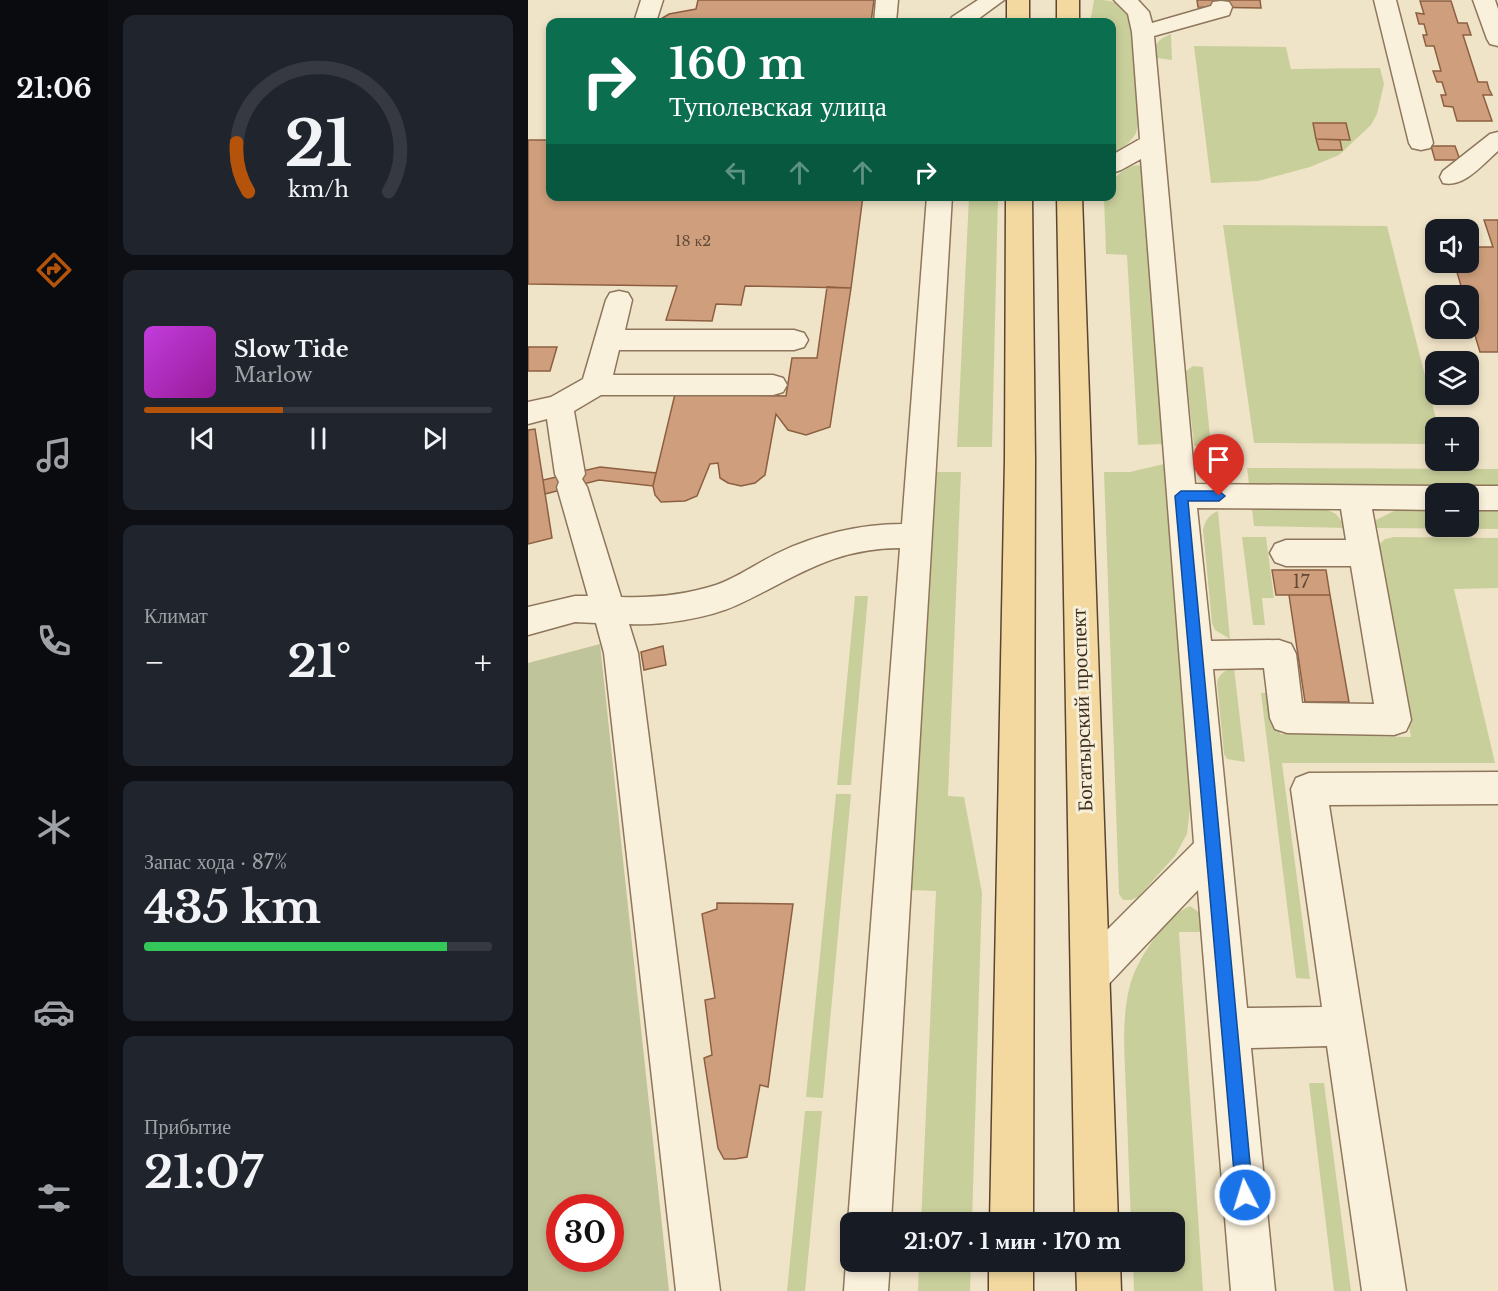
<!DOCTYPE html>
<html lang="ru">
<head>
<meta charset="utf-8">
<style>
	:root { --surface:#171b24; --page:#20242c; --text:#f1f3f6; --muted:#9ea1a6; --line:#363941; --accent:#b45309 }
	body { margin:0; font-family:"Libre Baskerville",serif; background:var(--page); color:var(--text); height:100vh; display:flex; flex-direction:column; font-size:22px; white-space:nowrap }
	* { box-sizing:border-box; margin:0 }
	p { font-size:20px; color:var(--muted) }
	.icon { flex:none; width:33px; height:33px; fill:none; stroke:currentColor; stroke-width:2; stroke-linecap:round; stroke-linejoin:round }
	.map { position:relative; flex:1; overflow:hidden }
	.drawer { display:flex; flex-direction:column; gap:15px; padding:15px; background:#0d0f14; width:420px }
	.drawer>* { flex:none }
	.top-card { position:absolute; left:18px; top:18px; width:570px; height:183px; border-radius:12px; box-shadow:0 3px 9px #0003; background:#0b6e4f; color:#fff; overflow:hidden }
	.buttons { position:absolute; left:897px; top:219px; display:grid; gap:12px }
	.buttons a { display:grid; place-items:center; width:54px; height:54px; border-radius:12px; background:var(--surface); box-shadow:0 3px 9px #0003; font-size:30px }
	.speed { position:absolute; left:18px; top:1194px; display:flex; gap:12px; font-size:30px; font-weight:700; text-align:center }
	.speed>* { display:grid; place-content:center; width:78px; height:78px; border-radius:50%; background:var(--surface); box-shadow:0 3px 9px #0003; line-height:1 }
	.speed .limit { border:9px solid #d22; background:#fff; color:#111 }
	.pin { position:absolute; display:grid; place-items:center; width:51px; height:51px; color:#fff; margin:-62px -26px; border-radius:50% 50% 50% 0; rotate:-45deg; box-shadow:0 0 6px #0007 }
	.pin .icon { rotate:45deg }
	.me { position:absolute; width:66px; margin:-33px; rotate:355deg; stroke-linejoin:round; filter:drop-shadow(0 0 4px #0008) }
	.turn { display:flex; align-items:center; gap:21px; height:126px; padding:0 24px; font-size:27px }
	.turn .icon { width:78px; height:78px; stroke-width:2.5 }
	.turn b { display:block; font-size:42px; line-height:51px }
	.lanes { display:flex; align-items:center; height:57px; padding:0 24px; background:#0003; justify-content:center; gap:30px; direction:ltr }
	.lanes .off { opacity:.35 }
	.big { font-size:45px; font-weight:700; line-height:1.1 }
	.drawer .card { flex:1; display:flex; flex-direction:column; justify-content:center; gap:9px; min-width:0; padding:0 21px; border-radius:12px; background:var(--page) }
	.drawer .dial { align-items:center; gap:0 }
	.dial svg { height:156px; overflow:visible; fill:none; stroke:var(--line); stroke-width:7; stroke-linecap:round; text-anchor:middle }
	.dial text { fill:var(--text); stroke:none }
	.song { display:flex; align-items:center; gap:18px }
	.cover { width:72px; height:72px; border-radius:9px; background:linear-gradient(135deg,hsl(290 70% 55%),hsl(300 70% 35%)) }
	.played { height:6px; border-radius:3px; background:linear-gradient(90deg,var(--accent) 40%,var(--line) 40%) }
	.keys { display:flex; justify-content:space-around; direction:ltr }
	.heat { display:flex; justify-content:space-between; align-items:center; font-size:33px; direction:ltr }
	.charge { height:9px; border-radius:4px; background:linear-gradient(90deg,#34c759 87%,var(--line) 0) }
	.trip { position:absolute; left:312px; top:1212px; width:345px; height:60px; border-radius:12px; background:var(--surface); box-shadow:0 3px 9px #0003; font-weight:700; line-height:60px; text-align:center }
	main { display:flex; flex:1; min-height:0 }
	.tab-bar { display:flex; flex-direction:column; width:108px; justify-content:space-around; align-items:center; background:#090b0e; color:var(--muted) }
	.tab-bar .icon { width:42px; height:42px }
	.tab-bar .selected { color:var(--accent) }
	.tab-bar b { font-size:27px; color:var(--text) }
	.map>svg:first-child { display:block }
	.green { fill:#c9cf9b }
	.cemetery { fill:#bfc49a; fill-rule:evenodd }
	.building { fill:#cf9f7d; stroke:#8d5f41; stroke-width:1.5 }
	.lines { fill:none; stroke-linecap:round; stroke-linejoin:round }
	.minor-casing { stroke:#8d765c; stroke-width:3 }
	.major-casing { stroke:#5b4430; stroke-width:3 }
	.minor { fill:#faf1dc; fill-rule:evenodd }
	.major { fill:#f3d9a0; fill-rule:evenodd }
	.route { fill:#1a73e8; stroke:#114b97; stroke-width:1.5 }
	.labels { text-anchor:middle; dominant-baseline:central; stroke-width:6; stroke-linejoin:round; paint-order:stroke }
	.far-number-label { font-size:15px; fill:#624a37 }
	.number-label { font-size:18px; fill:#624a37 }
	.street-label { font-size:21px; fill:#3d2e20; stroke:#f7eed8 }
</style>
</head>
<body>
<main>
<nav class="tab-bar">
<b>21:06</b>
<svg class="icon selected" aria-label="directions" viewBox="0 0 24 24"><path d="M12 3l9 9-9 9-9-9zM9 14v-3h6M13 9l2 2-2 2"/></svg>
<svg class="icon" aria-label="music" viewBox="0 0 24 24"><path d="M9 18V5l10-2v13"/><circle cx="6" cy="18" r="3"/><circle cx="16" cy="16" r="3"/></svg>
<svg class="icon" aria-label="phone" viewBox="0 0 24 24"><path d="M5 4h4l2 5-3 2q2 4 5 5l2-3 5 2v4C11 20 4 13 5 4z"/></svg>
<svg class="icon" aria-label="climate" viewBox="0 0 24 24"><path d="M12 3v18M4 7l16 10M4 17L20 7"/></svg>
<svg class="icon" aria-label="car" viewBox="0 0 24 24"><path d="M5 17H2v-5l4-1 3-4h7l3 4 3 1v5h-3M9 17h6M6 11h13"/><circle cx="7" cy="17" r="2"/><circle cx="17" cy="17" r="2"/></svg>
<svg class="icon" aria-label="filters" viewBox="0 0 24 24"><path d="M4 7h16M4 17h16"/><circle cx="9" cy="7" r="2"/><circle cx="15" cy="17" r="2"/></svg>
</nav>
<section class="drawer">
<div class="card dial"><svg viewBox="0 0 100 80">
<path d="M14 69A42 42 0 1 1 86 69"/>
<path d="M14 69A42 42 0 0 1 8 44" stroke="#b45309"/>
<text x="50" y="56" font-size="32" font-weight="700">21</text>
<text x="50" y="72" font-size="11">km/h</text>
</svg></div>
<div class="card">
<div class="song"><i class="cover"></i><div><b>Slow Tide</b><p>Marlow</p></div></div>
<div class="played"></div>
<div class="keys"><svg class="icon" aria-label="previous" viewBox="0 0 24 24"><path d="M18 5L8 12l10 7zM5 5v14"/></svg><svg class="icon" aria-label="pause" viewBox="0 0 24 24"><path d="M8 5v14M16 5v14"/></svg><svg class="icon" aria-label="next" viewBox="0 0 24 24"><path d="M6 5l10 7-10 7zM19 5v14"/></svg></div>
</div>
<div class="card"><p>Климат</p>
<div class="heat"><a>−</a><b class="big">21°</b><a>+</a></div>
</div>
<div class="card"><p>Запас хода · 87%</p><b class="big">435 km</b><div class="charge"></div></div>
<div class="card"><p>Прибытие</p><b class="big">21:07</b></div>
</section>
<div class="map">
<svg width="970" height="1291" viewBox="0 0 970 1291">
	<rect width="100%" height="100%" fill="#f0e4c8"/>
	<path class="green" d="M566 0C580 0 590 0 599 13 605 22 613 123 608 133 603 143 592 149 584 155V22H562Z
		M643 34 644 60 629 58C623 45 632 38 643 34Z
		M666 46 758 47 763 69 852 68 856 84 849 114 843 125 811 155 782 167 730 181 683 183Z
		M611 165 613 167 635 444 610 445 599 255 578 254 576 197 584 196V181C591 174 600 165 611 165Z
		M441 197H470L464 447H429Z
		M695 225 859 226 910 427 908 428 907 444 726 443Z
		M665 366 675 367 683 446H666L658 371Z
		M636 464 662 808 659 834 647 856 610 897 603 900H595L591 894 576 472H602Z
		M719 468 970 469V486L721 484Z
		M409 472H433L420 796 436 797 454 893 444 1222H393L408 891 383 890Z
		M724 509H798L808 514 819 528 726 526Z
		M868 510H907L908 526H940L941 511H970V529L844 528 848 520Z
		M690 511 702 639 687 630 684 623 675 530C677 520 681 515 690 511Z
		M714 537H738L746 598H734L737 625H725Z
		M866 537 970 538V588L926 589 967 763H754L782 979 768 978 733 693H746L752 734 883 737 847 548 857 539Z
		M327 596H340L323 785H309Z
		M706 668 717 762 699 759 696 754 689 682C692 672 697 671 706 668Z
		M308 794H323L295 1098 278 1097Z
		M662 906 672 913 676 932H651L675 1291H606L605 1262H646V1222H603C601 1180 600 1137 598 1094 597 1059 593 1024 601 989 606 963 637 916 662 906Z
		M781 1083H796L823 1291H806Z
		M277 1111H294L277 1291H259Z
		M391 1262H443L442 1291H390Z"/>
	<path class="cemetery" d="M72 644 141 1291H0V663ZM32 1208H82V1258H32Z"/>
	<path class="building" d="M170 0H346L343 22H128L141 14 168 9Z
		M669 0H732L733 8 670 7Z
		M892 1H923L930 23H939L943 35H935L950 82H959L961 89 964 95H955L964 121H929L925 107 916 106 913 95H918L914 82H909L905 71H913L906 46H898L895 35H899L896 24H891L888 13 896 14Z
		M785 123H818L822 140 788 139Z
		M788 139 812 140 814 150H791Z
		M0 140H22V196H335L323 288 217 286 213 305 188 304 184 321 138 320 149 286 0 284Z
		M903 146H927L932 160H907Z
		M956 220H970V352H952L940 312V296H936L926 262H940V247H965Z
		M299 287 323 288 302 427 278 435 260 430 248 414 237 475 227 483 213 486 200 483 192 478 190 463 182 464 169 496 157 501 133 502 127 495 125 486 147 394 258 396 264 358H289Z
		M0 347H29L22 371H0Z
		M7 429 24 538 0 544V430Z
		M72 467 128 473 125 486 71 480 17 494 15 480Z
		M744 570H798L802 595H748Z
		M761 595H802L821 702H777Z
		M135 646 138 665 116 670 113 652Z
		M189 903 265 904 240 1087 232 1085 219 1157 207 1159H196L190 1148 176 1058 184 1055 177 1000 187 998 174 914 189 909Z"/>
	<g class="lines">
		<defs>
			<path id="minor" d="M113 0H135L128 22H106Z
				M348 0H370L368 22H346Z
				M450 0H476L446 22H421L424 17Z
				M586 0H610L621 12 624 23 683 6 685 2 693 1 701 2 704 7 701 15 626 36 667 484 908 486 919 490 921 494H908V510L844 509 883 720 878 731 866 735 759 733 747 729 742 718 736 668 685 669 719 1008 794 1007 763 789 768 778 781 773 970 772V804L801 805 878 1291H834L799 1046 723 1048 747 1291H703L670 890 576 989 562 994 548 989 543 975 548 961 666 843 613 159 593 170 584 173V155L612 139 604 32 600 14ZM669 508 813 509 818 540H758L747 544 742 553 747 562 758 566H823L846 704 774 703 768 654 763 644 751 640 683 641Z
				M846 0H868L905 143 902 148 893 150 884 148 881 143Z
				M945 0H967L970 9V46L962 44 959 39Z
				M970 132V151C955 164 936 188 915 183L912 177 915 171 962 134Z
				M399 196H424L363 1222H322V1227L320 1222 372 548C304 548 267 578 209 605 181 618 132 626 101 624L110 653 192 1291H148L76 653 68 623 47 622 0 635V607L47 596H60L29 487 31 482 27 474 19 419 0 424V402L23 397 55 379 78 300 82 293 91 291 100 293 104 300 97 330H266L276 333 280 340 276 347 266 350H91L85 375H245L255 378 259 385 255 392 245 395H73L46 411 57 474 54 479 59 487 93 597C125 598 157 595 188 585 209 578 229 563 250 553 287 535 332 524 374 524Z
				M940 486H970V510H940V494H927L929 490Z
				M322 1251V1262H362L360 1291H316L318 1262Z"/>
			<path id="major" d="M479 0H501V22H479Z
				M529 0H551V22H529Z
				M478 196H504L507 459 505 1222H462L477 459Z
				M529 196H554L590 1222H547Z
				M461 1262H505V1291H461Z
				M548 1262H592L593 1291H549Z"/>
		</defs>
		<use href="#minor" class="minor-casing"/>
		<use href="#major" class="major-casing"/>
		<use href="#minor" class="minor"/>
		<use href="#major" class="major"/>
	</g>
	<path class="route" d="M653 491H691L697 496 691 501H660L725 1195 723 1202 717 1204 710 1202 708 1195 647 496Z"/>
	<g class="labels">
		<g class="far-number-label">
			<text x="165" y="240">18 к2</text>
		</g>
		<g class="number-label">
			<text x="773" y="582">17</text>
		</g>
		<g class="street-label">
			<text transform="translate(554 710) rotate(-92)">Богатырский проспект</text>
		</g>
	</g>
</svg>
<div class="buttons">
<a><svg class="icon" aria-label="sound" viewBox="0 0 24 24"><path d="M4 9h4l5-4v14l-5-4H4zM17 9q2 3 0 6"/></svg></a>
<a><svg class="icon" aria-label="search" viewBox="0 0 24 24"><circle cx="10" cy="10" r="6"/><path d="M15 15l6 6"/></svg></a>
<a><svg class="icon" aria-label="layers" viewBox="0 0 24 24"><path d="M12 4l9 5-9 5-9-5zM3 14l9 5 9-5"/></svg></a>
<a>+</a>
<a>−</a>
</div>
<div class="speed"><div class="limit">30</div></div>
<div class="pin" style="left:691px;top:496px;background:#d93025"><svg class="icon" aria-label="arrive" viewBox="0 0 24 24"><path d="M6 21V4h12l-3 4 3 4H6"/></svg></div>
<svg class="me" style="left:717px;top:1195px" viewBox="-20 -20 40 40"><circle r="17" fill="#1a73e8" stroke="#fff" stroke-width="3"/><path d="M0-11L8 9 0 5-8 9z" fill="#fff"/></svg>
<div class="trip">21:07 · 1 мин · 170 m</div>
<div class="top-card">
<div class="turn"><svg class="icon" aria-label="right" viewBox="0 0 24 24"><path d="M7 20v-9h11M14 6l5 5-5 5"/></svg><div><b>160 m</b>Туполевская улица</div></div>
<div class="lanes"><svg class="icon off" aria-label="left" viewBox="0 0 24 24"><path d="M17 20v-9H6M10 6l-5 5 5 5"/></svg><svg class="icon off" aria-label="ahead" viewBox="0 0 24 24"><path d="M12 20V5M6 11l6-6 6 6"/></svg><svg class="icon off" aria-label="ahead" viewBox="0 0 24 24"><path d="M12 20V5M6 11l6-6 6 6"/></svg><svg class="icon" aria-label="right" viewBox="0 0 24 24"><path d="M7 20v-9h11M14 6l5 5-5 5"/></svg></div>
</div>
</div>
</main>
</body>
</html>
